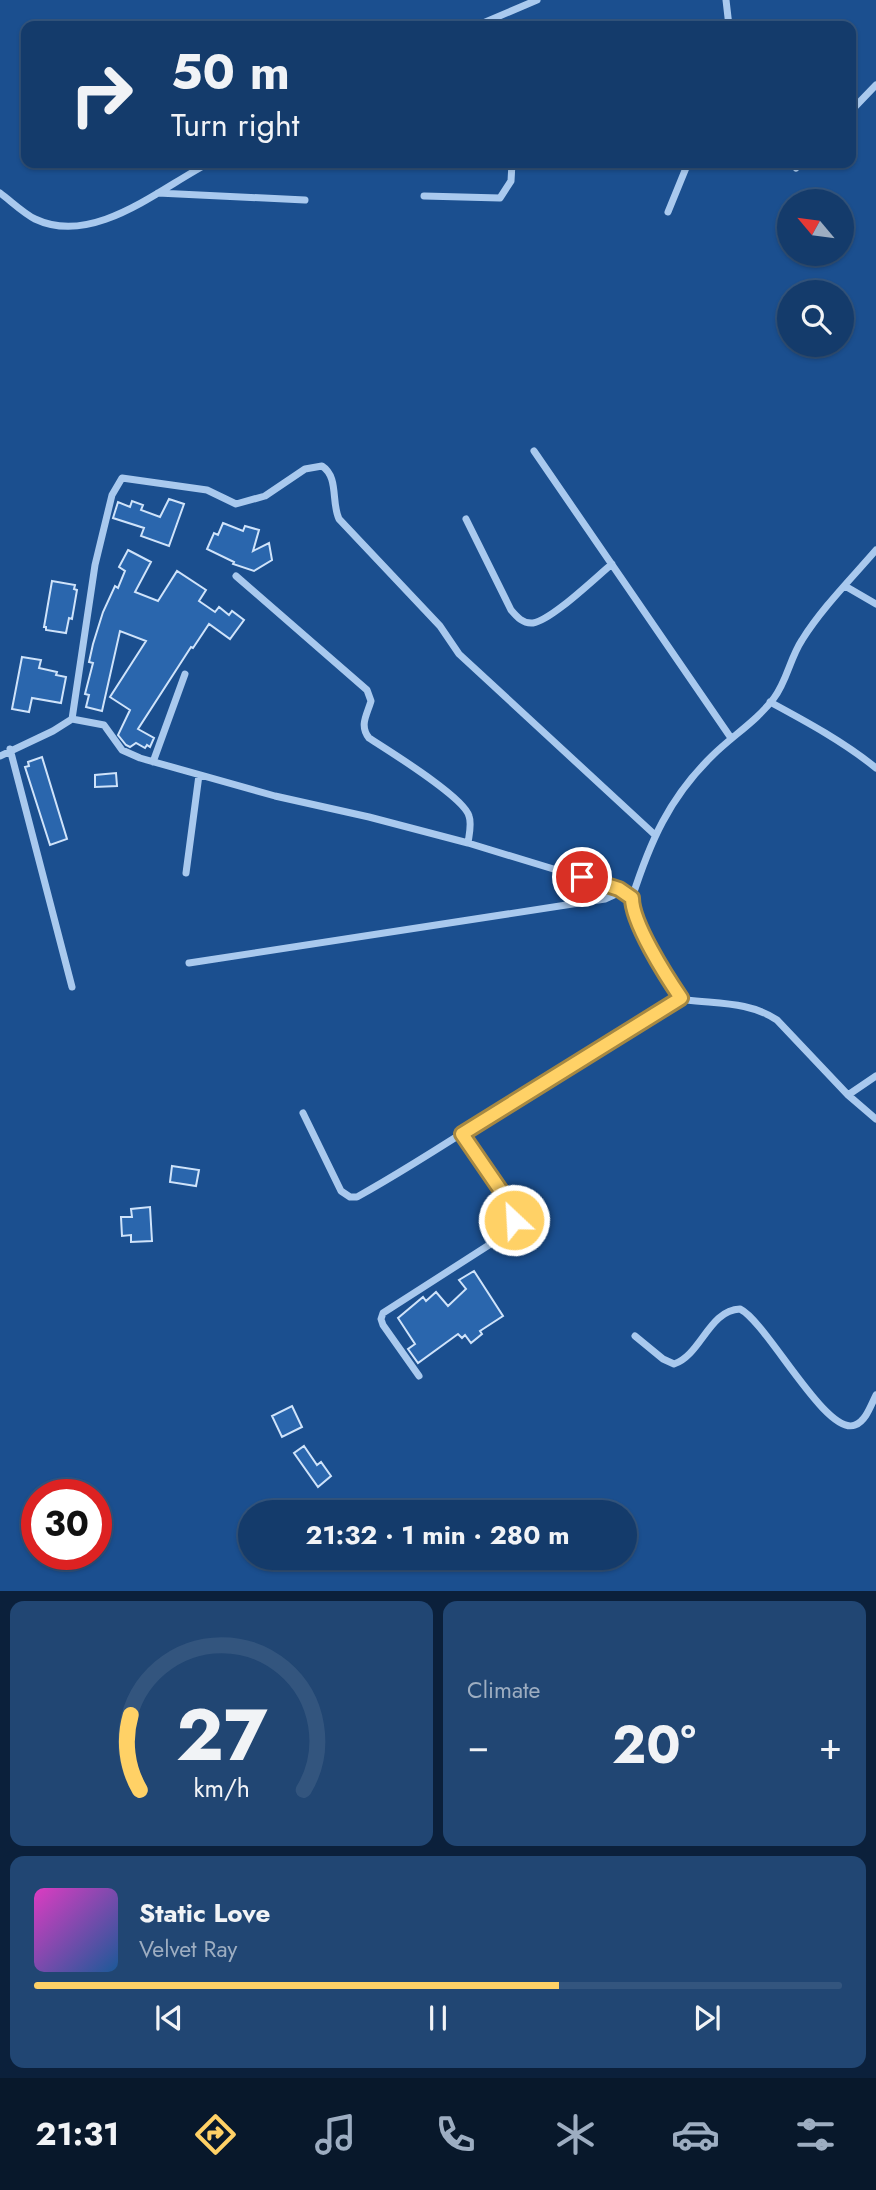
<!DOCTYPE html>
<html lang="en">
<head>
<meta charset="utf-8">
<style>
	:root { --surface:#143b6b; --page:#214673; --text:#f1f3f6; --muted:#9dadc1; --line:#33557e; --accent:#ffd166 }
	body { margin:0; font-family:Jost,sans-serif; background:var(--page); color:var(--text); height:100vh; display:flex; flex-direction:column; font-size:26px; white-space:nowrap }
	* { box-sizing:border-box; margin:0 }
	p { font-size:23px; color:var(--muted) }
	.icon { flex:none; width:38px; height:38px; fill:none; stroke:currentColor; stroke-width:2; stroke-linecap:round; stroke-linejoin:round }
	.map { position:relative; height:1591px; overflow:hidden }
	.sheet { display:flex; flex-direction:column; gap:10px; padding:10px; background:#0b203b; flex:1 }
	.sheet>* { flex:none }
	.top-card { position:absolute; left:21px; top:21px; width:835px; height:147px; border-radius:14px; box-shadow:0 2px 5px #0004,0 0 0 2px var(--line); background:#143b6b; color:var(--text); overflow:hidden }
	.needle { width:46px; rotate:299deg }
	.tools { position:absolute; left:777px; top:189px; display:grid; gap:14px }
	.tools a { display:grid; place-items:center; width:77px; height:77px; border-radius:50%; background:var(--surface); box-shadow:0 2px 5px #0004,0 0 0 2px var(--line); font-size:35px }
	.speed { position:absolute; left:21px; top:1479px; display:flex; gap:14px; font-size:35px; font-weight:700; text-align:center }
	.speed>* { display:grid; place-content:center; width:91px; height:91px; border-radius:50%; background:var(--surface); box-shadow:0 2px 5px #0004,0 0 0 2px var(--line); line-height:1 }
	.speed .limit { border:10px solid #d22; background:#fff; color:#111 }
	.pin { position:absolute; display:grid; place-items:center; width:60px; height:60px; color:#fff; margin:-30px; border:4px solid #fff; border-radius:50%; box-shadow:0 2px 7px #0007 }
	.me { position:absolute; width:77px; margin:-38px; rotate:335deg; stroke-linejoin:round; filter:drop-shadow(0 0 5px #0008) }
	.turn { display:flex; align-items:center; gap:24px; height:147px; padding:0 35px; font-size:32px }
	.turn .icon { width:91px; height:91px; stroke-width:2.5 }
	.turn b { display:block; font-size:49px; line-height:60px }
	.big { font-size:52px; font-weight:700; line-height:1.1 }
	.sheet .widget { flex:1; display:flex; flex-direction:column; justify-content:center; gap:10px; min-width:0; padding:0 24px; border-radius:14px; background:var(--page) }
	.sheet .dial { align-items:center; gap:0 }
	.dial svg { height:182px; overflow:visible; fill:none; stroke:var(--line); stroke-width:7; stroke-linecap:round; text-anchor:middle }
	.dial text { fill:var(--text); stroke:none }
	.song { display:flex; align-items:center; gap:21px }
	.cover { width:84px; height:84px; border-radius:10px; background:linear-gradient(135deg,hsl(310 70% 55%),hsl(210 70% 35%)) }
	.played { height:7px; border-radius:4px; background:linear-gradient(90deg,var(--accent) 65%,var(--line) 65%) }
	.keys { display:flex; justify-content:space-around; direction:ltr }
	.heat { display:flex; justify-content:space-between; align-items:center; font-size:38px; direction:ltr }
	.sheet .tiles { flex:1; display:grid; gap:10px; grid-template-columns:1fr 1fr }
	.widget:last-child { grid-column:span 2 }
	.trip { position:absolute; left:238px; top:1500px; width:399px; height:70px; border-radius:35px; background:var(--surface); box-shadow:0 2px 5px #0004,0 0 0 2px var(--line); font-weight:700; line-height:70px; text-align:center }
	.tab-bar { display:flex; height:112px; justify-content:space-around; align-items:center; background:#08182b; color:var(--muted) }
	.tab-bar .icon { width:49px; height:49px }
	.tab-bar .active { color:var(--accent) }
	.tab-bar b { font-size:32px; color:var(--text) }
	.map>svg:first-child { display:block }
	.building { fill:#2a66ad; stroke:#cfe3fa; stroke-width:2 }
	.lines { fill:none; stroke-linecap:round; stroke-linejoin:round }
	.street { stroke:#a9c9ee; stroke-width:7 }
	.route-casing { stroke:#a68842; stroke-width:18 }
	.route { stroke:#ffd166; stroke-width:12 }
</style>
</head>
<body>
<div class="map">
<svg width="876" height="1592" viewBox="0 0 876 1592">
	<rect width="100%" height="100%" fill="#1b4f8f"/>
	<path class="building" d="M169 499 184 504 169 546 141 536 144 528 113 518 118 502 130 507 132 501 143 505 141 510 160 517Z
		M223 523 243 531 245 526 259 530 253 551 269 543 272 560 254 571 233 564 234 562 207 549 214 533 218 535Z
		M128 550 151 562 135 592 158 601 177 571 206 590 199 601 215 612 219 607 229 615 232 611 244 620 230 639 209 624 193 648 191 647 138 729 154 738 150 747 147 745 145 748 136 743 130 747 126 745 118 735 130 710 110 697 146 641 120 631 102 711 86 707 89 695 85 694 93 663 89 662 93 644 103 612 115 586 118 588 125 571 119 567Z
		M52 581 75 585 74 589 77 590 72 619 69 618 66 633 46 630V627H44Z
		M22 657 41 660 39 668 57 672 56 675 66 677 61 703 32 698 29 712 12 709Z
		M42 757 67 839 50 845 25 767 29 766 28 762Z
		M116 773 117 786 95 787V775Z
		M172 1166 199 1170 196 1186 170 1182Z
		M150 1207 152 1241 131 1242V1235L122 1236 121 1217H132L131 1209Z
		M474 1271 503 1316 480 1331 482 1334 471 1343 465 1335 462 1338 458 1334 418 1363 408 1349 415 1344 398 1318 423 1297 426 1301 436 1292 448 1306 466 1289 459 1280Z
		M292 1406 302 1427 282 1437 272 1416Z
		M304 1446 317 1465 321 1462 331 1476 318 1487 294 1453Z"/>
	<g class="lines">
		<path class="street" d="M726 0 729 26
			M476 26 537 0
			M850 112 876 85
			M796 168 801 163
			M0 193C11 201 23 213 35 219 94 247 160 188 209 163
			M158 193 305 200
			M424 196 500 198 511 181 512 163
			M668 212 688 163
			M534 451 731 738
			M466 519 511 610C517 617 523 624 533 623 552 620 596 577 612 564
			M236 576 367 690 371 701C367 715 359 725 369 738 389 751 464 797 469 816 472 824 469 835 468 843
			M845 586 876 604
			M770 702C807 722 844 742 876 768
			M72 719 95 565 112 495 122 478 207 490 236 504 265 496 305 469 322 466C339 477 331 502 339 519L440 626 459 654 655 835
			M10 749 72 987
			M0 756 53 731 72 719 104 725 122 750 140 758 275 796 369 817 468 843 619 889 632 898C633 923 666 975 681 997L687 1000C720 1004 750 1002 777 1020L848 1095 876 1119
			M153 762 185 674
			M186 873 199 775
			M632 898C650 842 669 798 712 756 732 736 757 721 774 698 787 681 790 658 802 640 822 608 851 579 876 550
			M189 963 605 899 616 894 619 889
			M848 1095 876 1076
			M303 1113 341 1191 350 1197H357C420 1162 479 1122 539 1084 586 1054 635 1029 681 997
			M635 1336 663 1359 674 1364C701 1355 709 1310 740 1309 767 1322 826 1437 855 1425 866 1421 871 1405 876 1395
			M419 1376 383 1325 381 1319 383 1313 503 1236 508 1232 514 1220 508 1201 462 1134"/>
	</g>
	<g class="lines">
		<defs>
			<path id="route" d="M514 1220 508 1201 462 1134 681 998C666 976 632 923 632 898L619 889 582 877"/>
		</defs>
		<use href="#route" class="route-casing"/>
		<use href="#route" class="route"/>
	</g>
</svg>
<div class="tools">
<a><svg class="needle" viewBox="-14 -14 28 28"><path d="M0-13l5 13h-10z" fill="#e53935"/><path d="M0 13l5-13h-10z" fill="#9dadc1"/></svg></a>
<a><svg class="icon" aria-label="search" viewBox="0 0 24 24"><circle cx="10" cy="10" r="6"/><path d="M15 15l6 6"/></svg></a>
</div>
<div class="speed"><div class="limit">30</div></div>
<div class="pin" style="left:582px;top:877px;background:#d93025"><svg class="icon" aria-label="arrive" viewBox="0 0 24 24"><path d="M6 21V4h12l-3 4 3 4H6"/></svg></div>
<svg class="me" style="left:514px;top:1220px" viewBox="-20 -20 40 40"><circle r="17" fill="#ffd166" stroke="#fff" stroke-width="3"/><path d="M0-11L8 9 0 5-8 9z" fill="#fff"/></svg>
<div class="trip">21:32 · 1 min · 280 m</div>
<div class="top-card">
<div class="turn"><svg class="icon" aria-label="right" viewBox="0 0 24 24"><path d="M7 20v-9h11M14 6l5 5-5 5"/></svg><div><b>50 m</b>Turn right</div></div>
</div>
</div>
<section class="sheet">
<div class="tiles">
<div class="widget dial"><svg viewBox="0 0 100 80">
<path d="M14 69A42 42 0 1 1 86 69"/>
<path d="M14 69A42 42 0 0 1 10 36" stroke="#ffd166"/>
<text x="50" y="56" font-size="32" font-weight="700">27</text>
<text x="50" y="72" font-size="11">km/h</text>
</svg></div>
<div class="widget"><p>Climate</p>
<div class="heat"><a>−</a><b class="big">20°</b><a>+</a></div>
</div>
<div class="widget">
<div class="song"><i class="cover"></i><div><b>Static Love</b><p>Velvet Ray</p></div></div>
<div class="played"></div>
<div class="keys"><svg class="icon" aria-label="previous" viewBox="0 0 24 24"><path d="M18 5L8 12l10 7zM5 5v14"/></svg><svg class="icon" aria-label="pause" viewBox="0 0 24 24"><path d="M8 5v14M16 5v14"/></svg><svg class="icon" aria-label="next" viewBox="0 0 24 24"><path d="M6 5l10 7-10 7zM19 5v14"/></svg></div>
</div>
</div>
</section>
<nav class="tab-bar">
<b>21:31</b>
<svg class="icon active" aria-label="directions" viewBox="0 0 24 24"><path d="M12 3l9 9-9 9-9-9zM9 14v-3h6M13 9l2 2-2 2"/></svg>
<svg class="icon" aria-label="music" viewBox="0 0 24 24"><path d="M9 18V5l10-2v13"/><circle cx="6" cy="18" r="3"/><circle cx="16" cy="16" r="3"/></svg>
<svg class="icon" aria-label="phone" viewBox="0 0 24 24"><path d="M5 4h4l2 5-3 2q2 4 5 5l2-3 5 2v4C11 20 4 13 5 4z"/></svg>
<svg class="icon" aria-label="climate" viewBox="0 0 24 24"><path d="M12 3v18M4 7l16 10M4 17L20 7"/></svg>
<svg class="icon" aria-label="car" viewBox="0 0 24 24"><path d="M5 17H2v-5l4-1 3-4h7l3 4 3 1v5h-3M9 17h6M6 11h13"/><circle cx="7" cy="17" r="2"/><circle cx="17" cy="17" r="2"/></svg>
<svg class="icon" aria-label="filters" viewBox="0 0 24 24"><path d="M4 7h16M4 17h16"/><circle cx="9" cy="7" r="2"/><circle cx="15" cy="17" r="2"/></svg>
</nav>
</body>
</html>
